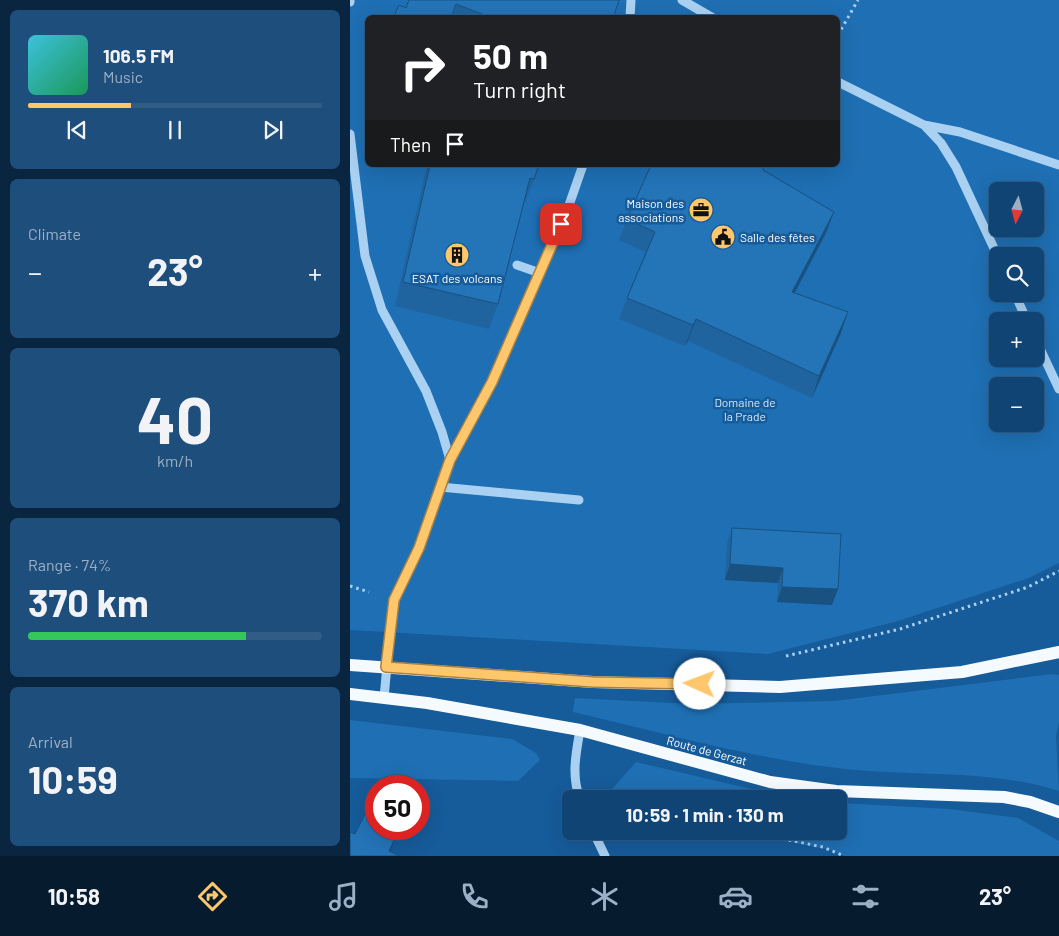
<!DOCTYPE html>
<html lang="en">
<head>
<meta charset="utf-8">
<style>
	:root { --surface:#104474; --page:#1e4e7c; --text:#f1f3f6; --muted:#9cb0c5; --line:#305c86; --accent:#ffc76b }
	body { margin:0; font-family:Barlow,sans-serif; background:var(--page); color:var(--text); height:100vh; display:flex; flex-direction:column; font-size:19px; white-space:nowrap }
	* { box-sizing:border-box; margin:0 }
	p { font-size:16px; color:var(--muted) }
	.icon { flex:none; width:28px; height:28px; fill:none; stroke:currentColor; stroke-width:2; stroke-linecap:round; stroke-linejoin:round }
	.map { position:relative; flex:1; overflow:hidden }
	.details { display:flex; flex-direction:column; gap:10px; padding:10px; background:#092540; width:350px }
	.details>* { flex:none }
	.top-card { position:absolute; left:15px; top:15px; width:475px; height:152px; border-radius:8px; box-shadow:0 5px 20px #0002,0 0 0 1px var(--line); background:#202124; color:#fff; overflow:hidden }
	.needle { width:32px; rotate:186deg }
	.fabs { position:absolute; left:639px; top:182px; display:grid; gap:10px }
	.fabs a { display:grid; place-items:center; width:55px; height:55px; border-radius:8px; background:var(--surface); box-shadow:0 5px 20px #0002,0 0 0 1px var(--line); font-size:25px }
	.speed { position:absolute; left:15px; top:775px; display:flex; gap:10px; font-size:25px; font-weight:700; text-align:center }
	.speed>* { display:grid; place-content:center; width:65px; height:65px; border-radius:50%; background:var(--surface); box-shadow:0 5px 20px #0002,0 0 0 1px var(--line); line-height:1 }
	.speed .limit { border:8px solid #d22; background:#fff; color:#111 }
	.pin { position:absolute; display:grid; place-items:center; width:42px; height:42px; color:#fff; margin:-21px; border-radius:10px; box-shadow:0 2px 8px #0006 }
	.me { position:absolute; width:55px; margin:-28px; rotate:272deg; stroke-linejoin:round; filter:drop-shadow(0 0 4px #0008) }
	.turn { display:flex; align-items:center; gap:18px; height:105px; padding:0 25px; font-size:22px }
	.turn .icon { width:65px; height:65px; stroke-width:2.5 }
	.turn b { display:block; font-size:35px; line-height:42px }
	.then { display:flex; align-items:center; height:48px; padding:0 25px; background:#0003; gap:10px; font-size:19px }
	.big { font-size:38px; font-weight:700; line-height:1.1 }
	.details .tile { flex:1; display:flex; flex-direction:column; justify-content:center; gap:8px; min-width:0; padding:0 18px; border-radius:8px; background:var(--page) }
	.details .dial { align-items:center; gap:0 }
	.dial b { font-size:65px; line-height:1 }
	.song { display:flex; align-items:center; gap:15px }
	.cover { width:60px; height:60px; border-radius:8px; background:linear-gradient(135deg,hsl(190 70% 55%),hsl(150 70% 35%)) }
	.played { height:5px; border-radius:2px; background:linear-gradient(90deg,var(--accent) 35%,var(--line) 35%) }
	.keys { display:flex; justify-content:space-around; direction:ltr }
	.heat { display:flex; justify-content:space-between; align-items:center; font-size:28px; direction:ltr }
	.charge { height:8px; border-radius:4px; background:linear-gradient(90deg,#34c759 74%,var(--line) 0) }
	.trip { position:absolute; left:212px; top:790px; width:285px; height:50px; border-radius:8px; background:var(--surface); box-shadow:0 5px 20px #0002,0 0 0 1px var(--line); font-weight:700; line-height:50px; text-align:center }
	.tab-bar { display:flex; height:80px; justify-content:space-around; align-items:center; background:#061b2e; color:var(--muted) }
	.tab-bar .icon { width:35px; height:35px }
	.tab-bar .active { color:var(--accent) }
	.tab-bar b { font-size:22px; color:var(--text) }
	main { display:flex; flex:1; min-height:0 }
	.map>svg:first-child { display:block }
	.green { fill:#1e6fb3; fill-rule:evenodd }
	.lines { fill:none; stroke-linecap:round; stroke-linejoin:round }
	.path { stroke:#aad1f2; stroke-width:3; stroke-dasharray:2.5 4; stroke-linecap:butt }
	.minor { stroke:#aad1f2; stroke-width:9 }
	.major { stroke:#f5faff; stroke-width:12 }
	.wall { fill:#1f649e }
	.shaded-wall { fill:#195181 }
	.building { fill:#2474b8; stroke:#195181 }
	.route-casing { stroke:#a68146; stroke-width:12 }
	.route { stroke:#ffc76b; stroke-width:9 }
	.labels { text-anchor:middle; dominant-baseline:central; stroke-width:5; stroke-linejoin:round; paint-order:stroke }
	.poi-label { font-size:12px; fill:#fff; stroke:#165b9a; text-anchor:end }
	.park-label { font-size:12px; fill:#d2e9fc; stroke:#165b9a }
	.street-label { font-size:12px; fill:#fff; stroke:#165b9a }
</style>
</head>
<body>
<main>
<section class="details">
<div class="tile">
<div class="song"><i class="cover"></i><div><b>106.5 FM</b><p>Music</p></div></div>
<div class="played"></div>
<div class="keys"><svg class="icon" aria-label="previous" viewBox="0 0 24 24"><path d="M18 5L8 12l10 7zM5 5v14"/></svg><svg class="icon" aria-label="pause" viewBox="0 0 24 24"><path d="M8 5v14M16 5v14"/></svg><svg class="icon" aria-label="next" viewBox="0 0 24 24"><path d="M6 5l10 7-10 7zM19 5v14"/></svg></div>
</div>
<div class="tile"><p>Climate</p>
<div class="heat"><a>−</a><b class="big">23°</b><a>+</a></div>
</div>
<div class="tile dial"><b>40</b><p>km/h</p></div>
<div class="tile"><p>Range · 74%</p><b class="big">370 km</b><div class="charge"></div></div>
<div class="tile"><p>Arrival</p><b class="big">10:59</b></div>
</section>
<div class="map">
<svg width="709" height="856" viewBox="0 0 709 856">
	<rect width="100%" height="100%" fill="#165b9a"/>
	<path class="green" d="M0 0H709V563L679 578 548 621 418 654 0 630ZM18 18H488V165H18ZM648 191H685V229H648ZM648 256H685V294H648ZM648 321H685V359H648ZM648 386H685V424H648Z
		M702 674 709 675V722L706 736 709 791C643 770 574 776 506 770 410 761 317 734 223 712L225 698 341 704 484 701Z
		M0 720 162 739 186 753 190 760 168 781 0 778Z
		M286 762 444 799H262V789Z
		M489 803 600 809 668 818 709 841V856H494L480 850 388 831H489Z"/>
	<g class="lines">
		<path class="path" d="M488 35 508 0
			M0 586 19 592
			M436 656 550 629 678 587 709 571
			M394 831 473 847 494 856"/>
		<path class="minor" d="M332 0 363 18
			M0 2V0
			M280 18 281 0
			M488 82 574 125 591 143 606 167 648 257
			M574 125 610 132 709 165
			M0 134 15 256 32 310 76 391 92 432 100 460
			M167 265 190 273
			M665 294 677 321
			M685 338 709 389
			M90 487 229 500
			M34 698 43 600 69 548 100 460 142 382 190 273 218 208 233 165
			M230 799C221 776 226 753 230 730
			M243 831 255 856"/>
		<path class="major" d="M0 665 243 682 430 687 612 672 709 652
			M0 694 77 703 230 730 420 782 486 791 654 797 680 802 709 812"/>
	</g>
	<path class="wall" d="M59 0 263 18H43L56 8Z
		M77 165H189L175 203H174L148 304 139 329 45 306Z
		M413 170 476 233 445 293 491 333 462 398 338 341 335 346 269 319 277 298 296 252 269 240 277 219Z
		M382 528 482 605 427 602 428 583 375 580 377 544Z"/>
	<path class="shaded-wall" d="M484 212 476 233 434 313 442 292Z
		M498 312 491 333 462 398 469 376Z
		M346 319 338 341 335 346 343 325Z
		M380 564 433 568 428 583 375 580Z
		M432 587 488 589 482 605 427 602Z
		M49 829H51L38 856 39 851Z"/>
	<path class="building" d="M59 0H269L263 18H142L106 4 101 18H43L49 5 56 8Z
		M80 165H189L184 179 180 178 148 304 53 282Z
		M301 165H414L413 170 484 212 442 292 498 312 469 376 346 319 343 325 277 298 305 232 277 219Z
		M382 528 491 534 488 589 432 587 433 568 380 564Z
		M23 798 26 800V829H49L39 851 50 856H0V832L5 834Z"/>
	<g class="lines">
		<defs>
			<path id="route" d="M211 224 142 382 100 460 69 548 44 600 36 667 243 682 350 684"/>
		</defs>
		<use href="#route" class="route-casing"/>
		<use href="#route" class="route"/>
	</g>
	<defs>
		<symbol id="office-disc" viewBox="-11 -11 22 22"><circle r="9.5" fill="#ffc76b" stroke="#165b9a"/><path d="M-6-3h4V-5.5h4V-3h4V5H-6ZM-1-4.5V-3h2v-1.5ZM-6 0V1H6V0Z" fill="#111"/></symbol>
		<symbol id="civic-disc" viewBox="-11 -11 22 22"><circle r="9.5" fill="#ffc76b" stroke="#165b9a"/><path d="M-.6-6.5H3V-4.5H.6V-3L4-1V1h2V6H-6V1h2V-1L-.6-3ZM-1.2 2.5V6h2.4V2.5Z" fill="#111"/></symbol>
		<symbol id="building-disc" viewBox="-11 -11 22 22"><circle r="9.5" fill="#ffc76b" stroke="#165b9a"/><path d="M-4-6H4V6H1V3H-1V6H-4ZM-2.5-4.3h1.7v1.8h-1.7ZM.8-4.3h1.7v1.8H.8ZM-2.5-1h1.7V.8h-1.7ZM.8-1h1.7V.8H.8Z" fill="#111"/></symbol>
	</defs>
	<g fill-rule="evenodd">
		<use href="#office-disc" x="337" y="196" width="28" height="28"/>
		<use href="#civic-disc" x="359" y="223" width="28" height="28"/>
		<use href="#building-disc" x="93" y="241" width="28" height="28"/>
	</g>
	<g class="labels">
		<g class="poi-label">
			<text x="334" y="203">Maison des<tspan x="334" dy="14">associations</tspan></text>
			<text x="390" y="237" text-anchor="start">Salle des fêtes</text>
			<text x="107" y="278" text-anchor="middle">ESAT des volcans</text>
		</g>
		<g class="park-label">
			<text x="395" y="402">Domaine de<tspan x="395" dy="14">la Prade</tspan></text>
		</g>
		<g class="street-label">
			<text transform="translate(357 750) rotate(15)">Route de Gerzat</text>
		</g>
	</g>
</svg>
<div class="fabs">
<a><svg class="needle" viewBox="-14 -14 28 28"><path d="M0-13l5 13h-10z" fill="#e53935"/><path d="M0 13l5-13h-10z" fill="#9cb0c5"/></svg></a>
<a><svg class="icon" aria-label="search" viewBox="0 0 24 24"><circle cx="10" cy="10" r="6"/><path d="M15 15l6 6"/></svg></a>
<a>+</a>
<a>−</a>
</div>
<div class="speed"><div class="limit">50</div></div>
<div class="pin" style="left:211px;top:224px;background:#d93025"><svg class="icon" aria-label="arrive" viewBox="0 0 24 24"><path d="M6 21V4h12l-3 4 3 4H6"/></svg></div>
<svg class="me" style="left:350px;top:684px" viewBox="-20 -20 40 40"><circle r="19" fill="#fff"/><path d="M0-13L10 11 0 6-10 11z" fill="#ffc76b"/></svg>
<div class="trip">10:59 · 1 min · 130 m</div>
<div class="top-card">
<div class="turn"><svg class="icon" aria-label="right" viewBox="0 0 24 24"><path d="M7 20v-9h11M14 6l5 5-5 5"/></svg><div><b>50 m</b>Turn right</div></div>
<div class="then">Then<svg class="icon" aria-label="arrive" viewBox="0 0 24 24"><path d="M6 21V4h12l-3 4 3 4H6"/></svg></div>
</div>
</div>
</main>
<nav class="tab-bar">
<b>10:58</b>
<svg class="icon active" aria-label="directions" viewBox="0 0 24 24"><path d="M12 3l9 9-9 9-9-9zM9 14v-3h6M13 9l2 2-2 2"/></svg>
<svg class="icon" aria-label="music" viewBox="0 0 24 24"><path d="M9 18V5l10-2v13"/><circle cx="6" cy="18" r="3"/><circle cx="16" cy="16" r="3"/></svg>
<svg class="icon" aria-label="phone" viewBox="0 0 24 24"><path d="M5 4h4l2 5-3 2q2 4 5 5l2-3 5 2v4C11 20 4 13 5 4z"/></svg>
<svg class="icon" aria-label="climate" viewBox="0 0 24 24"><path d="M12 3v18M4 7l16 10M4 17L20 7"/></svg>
<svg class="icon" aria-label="car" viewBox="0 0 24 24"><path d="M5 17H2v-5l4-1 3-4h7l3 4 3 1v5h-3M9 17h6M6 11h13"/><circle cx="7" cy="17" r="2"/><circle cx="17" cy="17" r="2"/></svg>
<svg class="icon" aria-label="filters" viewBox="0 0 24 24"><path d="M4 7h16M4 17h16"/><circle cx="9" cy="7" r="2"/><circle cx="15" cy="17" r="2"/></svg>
<b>23°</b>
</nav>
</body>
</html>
